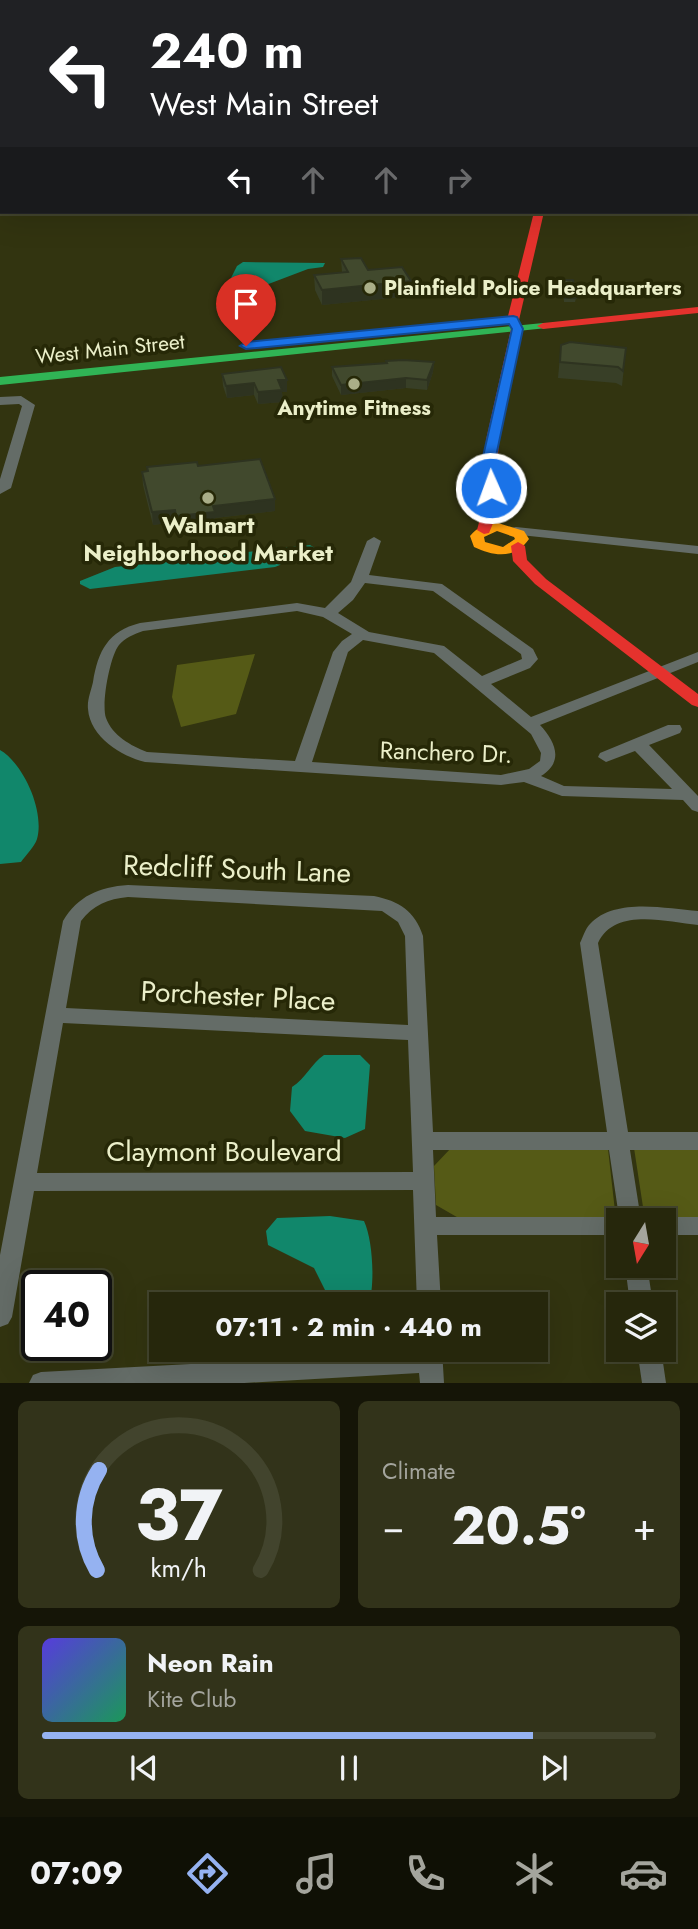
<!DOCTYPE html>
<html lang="en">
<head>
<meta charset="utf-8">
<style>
	:root { --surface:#26270c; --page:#32331a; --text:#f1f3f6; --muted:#a4a59d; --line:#42442d; --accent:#95b2f1 }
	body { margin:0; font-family:Jost,sans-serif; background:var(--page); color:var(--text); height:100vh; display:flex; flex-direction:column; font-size:26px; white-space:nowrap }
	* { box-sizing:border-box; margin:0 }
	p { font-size:23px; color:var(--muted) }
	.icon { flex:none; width:38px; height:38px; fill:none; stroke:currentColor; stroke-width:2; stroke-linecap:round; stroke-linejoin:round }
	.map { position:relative; height:1383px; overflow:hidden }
	.panel { display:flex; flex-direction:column; gap:18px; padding:18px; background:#151507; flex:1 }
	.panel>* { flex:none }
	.hud { position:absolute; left:0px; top:0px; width:698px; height:214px; box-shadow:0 7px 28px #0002,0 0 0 2px var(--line); background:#202124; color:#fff; overflow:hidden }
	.needle { width:46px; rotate:191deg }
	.fabs { position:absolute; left:606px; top:1208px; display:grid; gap:14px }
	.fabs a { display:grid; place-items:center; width:70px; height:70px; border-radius:0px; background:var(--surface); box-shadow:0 7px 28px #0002,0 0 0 2px var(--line); font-size:35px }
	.speed { position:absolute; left:21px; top:1270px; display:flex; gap:14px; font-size:35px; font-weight:700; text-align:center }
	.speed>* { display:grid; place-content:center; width:91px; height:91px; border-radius:50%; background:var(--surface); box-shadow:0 7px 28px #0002,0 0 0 2px var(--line); line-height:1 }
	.speed .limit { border:4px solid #111; border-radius:10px; background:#fff; color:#111 }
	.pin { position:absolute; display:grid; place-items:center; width:60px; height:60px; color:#fff; margin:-72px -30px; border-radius:50% 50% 50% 0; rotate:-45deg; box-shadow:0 0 7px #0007 }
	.pin .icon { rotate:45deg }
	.me { position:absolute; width:77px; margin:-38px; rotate:358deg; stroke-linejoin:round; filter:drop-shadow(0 0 5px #0008) }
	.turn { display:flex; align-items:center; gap:24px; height:147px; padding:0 35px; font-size:32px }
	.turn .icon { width:91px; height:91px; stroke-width:2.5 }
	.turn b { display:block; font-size:49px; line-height:60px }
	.lanes { display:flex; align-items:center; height:66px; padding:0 35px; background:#0003; justify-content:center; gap:35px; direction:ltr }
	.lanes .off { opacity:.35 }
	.big { font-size:52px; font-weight:700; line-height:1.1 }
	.panel .card { flex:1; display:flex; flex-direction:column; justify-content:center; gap:10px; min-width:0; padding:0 24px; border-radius:10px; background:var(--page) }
	.panel .dial { align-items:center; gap:0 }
	.dial svg { height:182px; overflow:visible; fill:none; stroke:var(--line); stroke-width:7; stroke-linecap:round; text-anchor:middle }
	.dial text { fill:var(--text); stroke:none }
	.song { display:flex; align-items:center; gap:21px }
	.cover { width:84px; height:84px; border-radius:10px; background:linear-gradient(135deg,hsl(250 70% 55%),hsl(150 70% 35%)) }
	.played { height:7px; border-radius:4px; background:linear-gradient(90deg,var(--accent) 80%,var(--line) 80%) }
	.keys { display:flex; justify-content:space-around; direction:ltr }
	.heat { display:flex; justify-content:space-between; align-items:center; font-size:38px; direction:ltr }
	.panel .tiles { flex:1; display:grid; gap:18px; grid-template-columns:1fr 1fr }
	.card:last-child { grid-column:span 2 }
	.trip { position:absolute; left:149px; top:1292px; width:399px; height:70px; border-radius:0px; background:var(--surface); box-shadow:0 7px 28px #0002,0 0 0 2px var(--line); font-weight:700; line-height:70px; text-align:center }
	.tab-bar { display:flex; height:112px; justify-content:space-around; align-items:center; background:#0f1005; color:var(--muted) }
	.tab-bar .icon { width:49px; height:49px }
	.tab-bar .active { color:var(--accent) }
	.tab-bar b { font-size:32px; color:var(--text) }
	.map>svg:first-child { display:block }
	.green { fill:#555a16 }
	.water { fill:#11876b }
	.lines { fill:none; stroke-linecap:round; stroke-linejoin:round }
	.street { fill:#646c67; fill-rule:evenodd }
	.fast { fill:#30b455; fill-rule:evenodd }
	.slow { fill:#ff9f0a; fill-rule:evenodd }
	.jam { fill:#e5322d; fill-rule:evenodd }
	.wall { fill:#383f27 }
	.shaded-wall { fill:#2e3320 }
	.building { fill:#41492d; stroke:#2e3320; stroke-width:2 }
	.route { fill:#1a73e8; stroke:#114b97; stroke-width:2 }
	.poi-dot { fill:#aaae88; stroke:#262807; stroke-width:2.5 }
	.labels { text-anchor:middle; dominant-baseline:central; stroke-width:7; stroke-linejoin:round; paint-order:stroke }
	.far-poi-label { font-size:21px; font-weight:bold; fill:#ebefc9; stroke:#262807; text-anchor:start }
	.far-street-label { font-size:21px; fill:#ebefc9; stroke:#262807 }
	.poi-label { font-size:24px; font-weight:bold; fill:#ebefc9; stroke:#262807 }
	.street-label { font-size:24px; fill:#ebefc9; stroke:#262807 }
	.near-street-label { font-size:28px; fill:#ebefc9; stroke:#262807 }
</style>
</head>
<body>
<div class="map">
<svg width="698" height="1383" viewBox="0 0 698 1383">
	<rect width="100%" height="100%" fill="#323410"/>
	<path class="green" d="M255 654 236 714 181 727 172 697 177 665Z
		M451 1148 608 1149 616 1220H462L436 1205 434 1166Z
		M634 1148 698 1149V1222L645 1220Z"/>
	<path class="water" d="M243 262 325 263 323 267 308 269 250 291 259 314 226 315 216 308 237 266Z
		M310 545 315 548 312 551 286 555 280 565 275 567 90 589 80 584V581L115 567Z
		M0 750C23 763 45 811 37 839 35 846 26 855 21 862L0 864Z
		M324 1055H360L370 1065 365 1129 345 1138 305 1131 290 1111 292 1087C306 1078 311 1064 324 1055Z
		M330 1216 364 1221C373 1240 375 1284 369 1304H332L314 1268 268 1245 266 1231 277 1218Z"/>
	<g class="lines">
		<path class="street" d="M696 12H698V16H696Z
			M21 396 35 405 11 488 0 494V479L22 406 19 404 0 405V397Z
			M516 527 698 546V554L511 534 509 531 511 528Z
			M374 537 381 541 369 575 442 584 533 649 538 659 530 668 491 684 531 717 698 652V662L540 725C556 742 564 762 541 776L564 786 672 789 635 751 606 762 598 757 600 753 668 725H680L682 729 680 733 649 745 698 796V812L692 810 683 800 562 796 524 782 501 785 145 762C121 756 90 737 88 709 87 700 91 691 93 682 98 651 108 631 140 623L297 603 325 608 351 582 367 541ZM365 583 433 591 521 654 522 659 482 676 444 646 369 632 338 613 353 600ZM297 611 323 617 352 634 342 641 333 652 295 761 147 752C131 746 112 735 106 718 101 704 110 656 119 645 125 638 134 634 143 631ZM363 640 434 653 531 734 541 753 540 761 529 769 501 775 312 762 348 652Z
			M128 885 374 896C399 901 415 911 423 936L433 1132H607L580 943C583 937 585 929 590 924 616 897 666 909 698 911V925C666 922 615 907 598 943L628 1132H698V1150H630L641 1220H618V1235H437L441 1304H417L413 1190 34 1191 12 1317 8 1324 0 1327V1255L63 921C78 896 99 887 128 885ZM128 897 382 911 398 922 405 936 408 1025 66 1008 81 921C93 905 108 899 128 897ZM63 1023 408 1040 413 1172 37 1173ZM433 1150H609L619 1217H436Z
			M663 1217H698V1235H663V1220H655Z
			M625 1265H647L653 1304H630Z
			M418 1349H442L444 1383H420L419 1373 244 1383H29L33 1375 41 1372 418 1352Z
			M637 1349H661L666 1383H642Z"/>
		<path class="fast" d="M543 323 549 326 547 328 0 385V377Z"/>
		<path class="slow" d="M590 0H598V2H590Z
			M498 523 524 531 529 539C515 559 495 557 474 547L470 536C478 526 486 525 498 523ZM497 531 514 537 515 539 503 547 485 542 484 537Z"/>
		<path class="jam" d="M534 212H544L519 320 523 329 499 440 494 521 489 533 484 534 477 530 482 511 486 440 511 329 507 320Z
			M698 307V313L543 329 537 326 543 323Z
			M518 542 525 546 527 560 546 579 698 694V707L692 705 535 584 513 561 511 546Z"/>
	</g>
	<path class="wall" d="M341 259 368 270 411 281V296L322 305 315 290 314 275 342 272Z
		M562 280 576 298 575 302H564Z
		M561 345 626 348 622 386 616 383 558 378Z
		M386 361 434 362 433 372 427 390 406 388 341 395 332 376V367L386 363Z
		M222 374 287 380V392H282L283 402 258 404 254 395 227 398 223 386Z
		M198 466 275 499V511L215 518 216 525 177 529 175 522 153 525 143 485 142 472 148 471 147 467Z"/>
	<path class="shaded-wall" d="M411 281V296L322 305V290Z
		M434 362 433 372 427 390V380Z
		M406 378V388L341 395V385Z
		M278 380H287V392H282L283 402 258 404V392Z
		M254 383V395L227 398 226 386Z
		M275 499V511L215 518 216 525 177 529 176 516 213 506Z
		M175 510V522L153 525 152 512Z"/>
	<path class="building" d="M361 258 368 270 402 267 411 281 322 290 314 275 348 272 341 259Z
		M562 280H573L576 298H565Z
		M570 342 626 348 623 371 618 367 560 362 561 345Z
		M403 360 434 362 427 380 406 378 341 385 332 367 387 363 386 361Z
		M281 367 287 380H278L282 390 258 392 254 383 226 386 222 374Z
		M260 459 275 499 213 506 215 512 176 516 175 510 152 512 142 472 148 471 147 467 197 462 198 466Z"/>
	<path class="route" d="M513 316 517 317 523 329 495 461 498 488 491 492 484 488 482 461 512 329 509 324 246 349 240 346 246 342Z"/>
	<g class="poi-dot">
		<circle cx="370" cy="288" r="7"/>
		<circle cx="354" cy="384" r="7"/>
		<circle cx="208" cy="498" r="7"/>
	</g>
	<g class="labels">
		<g class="far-poi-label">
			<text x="384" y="288">Plainfield Police Headquarters</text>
			<text x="354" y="408" text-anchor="middle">Anytime Fitness</text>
		</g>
		<g class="far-street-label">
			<text transform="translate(110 349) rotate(-6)">West Main Street</text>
		</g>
		<g class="poi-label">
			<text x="208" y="524">Walmart<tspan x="208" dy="28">Neighborhood Market</tspan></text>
		</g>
		<g class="street-label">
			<text transform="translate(446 752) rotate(2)">Ranchero Dr.</text>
		</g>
		<g class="near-street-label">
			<text transform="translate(237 869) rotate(2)">Redcliff South Lane</text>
			<text transform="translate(238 996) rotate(3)">Porchester Place</text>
			<text x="224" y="1151">Claymont Boulevard</text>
		</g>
	</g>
</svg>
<div class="fabs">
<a><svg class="needle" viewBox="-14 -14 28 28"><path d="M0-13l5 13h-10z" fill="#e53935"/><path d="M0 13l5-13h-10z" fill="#a4a59d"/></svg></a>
<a><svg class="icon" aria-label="layers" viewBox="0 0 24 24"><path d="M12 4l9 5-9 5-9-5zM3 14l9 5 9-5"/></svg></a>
</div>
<div class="speed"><div class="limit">40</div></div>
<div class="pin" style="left:246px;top:346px;background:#d93025"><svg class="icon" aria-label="arrive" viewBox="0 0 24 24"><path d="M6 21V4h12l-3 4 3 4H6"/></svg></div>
<svg class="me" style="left:491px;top:488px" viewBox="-20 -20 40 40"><circle r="17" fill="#1a73e8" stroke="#fff" stroke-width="3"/><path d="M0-11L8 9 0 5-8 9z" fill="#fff"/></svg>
<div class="trip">07:11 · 2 min · 440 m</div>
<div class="hud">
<div class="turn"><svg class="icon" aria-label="left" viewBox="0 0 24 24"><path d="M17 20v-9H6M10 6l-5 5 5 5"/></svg><div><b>240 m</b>West Main Street</div></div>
<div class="lanes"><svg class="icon" aria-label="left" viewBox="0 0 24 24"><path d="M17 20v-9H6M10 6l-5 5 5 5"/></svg><svg class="icon off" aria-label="ahead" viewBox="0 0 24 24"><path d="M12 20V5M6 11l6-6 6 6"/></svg><svg class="icon off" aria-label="ahead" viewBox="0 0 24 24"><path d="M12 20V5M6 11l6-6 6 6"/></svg><svg class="icon off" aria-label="right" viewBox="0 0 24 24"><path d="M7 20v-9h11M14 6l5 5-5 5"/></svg></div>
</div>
</div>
<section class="panel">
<div class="tiles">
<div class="card dial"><svg viewBox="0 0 100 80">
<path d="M14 69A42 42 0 1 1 86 69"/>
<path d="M14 69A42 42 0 0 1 15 25" stroke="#95b2f1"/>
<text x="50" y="56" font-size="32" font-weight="700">37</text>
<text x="50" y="72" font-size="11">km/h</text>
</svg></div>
<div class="card"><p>Climate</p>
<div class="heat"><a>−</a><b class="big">20.5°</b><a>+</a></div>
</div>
<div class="card">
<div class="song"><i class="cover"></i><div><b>Neon Rain</b><p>Kite Club</p></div></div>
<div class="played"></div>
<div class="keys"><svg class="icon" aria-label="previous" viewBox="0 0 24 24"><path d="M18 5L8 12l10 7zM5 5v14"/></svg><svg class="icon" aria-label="pause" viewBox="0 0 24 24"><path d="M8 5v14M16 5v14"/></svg><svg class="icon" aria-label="next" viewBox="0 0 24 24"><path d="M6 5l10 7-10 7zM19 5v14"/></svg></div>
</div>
</div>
</section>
<nav class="tab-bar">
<b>07:09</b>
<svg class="icon active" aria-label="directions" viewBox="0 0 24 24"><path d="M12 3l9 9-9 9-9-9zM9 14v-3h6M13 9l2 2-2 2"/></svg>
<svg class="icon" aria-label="music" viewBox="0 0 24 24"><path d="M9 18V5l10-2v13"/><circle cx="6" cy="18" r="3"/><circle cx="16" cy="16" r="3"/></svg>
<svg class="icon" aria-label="phone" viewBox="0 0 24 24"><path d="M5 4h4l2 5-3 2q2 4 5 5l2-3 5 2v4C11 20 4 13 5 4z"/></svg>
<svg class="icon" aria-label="climate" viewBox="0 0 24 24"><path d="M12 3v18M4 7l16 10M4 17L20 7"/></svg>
<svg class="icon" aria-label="car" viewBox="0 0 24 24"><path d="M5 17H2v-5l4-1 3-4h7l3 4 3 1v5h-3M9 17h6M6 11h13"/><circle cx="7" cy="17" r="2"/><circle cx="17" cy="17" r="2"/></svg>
</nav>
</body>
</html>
